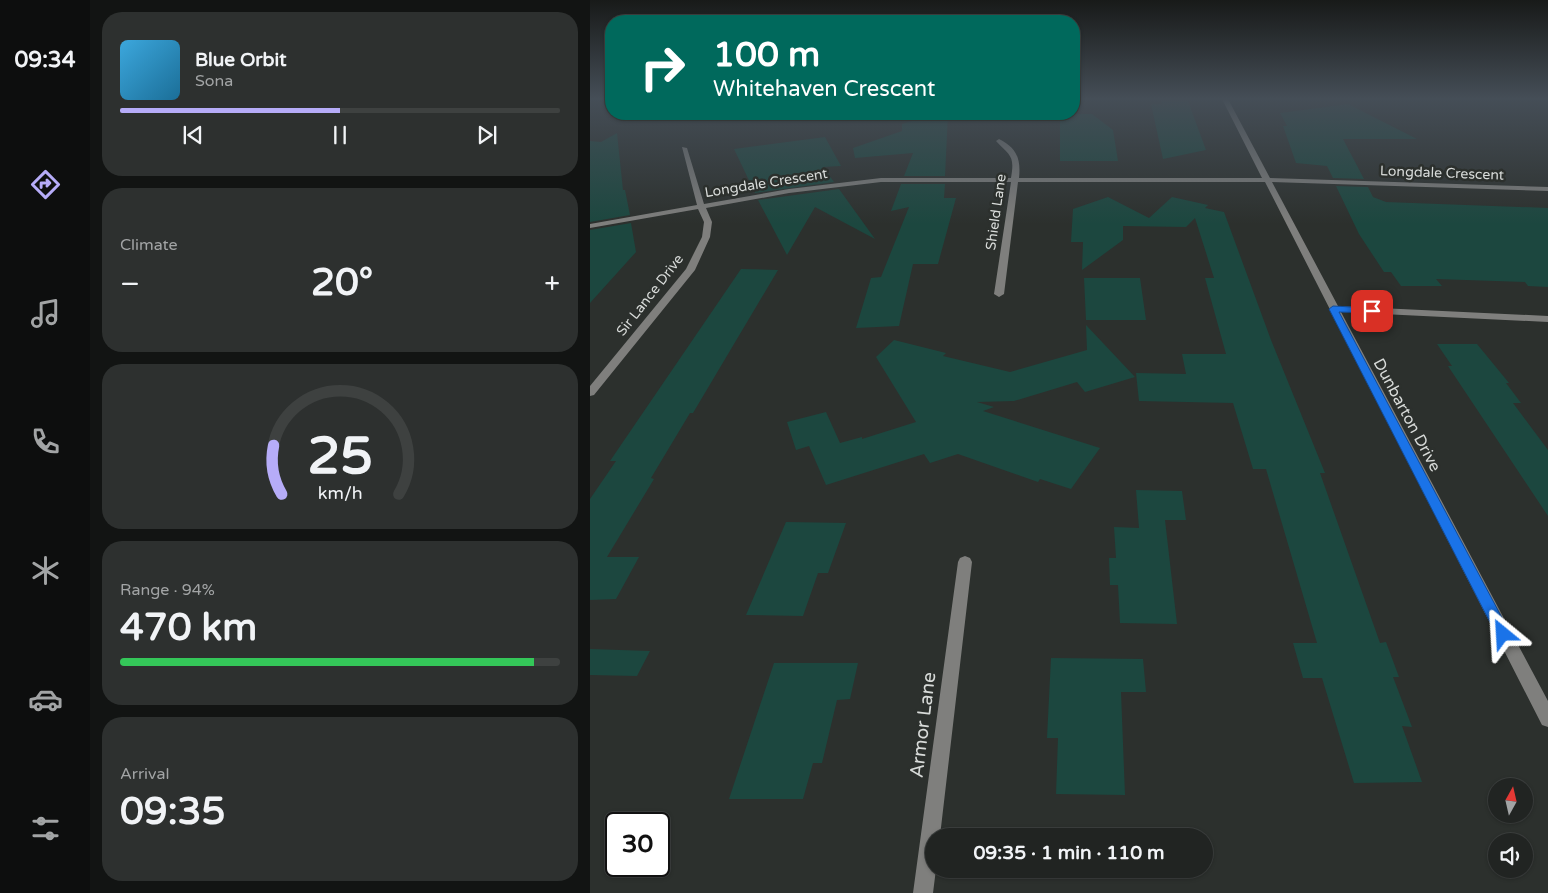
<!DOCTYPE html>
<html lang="en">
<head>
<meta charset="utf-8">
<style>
	:root { --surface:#212422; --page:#2d302f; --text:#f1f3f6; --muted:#a2a4a5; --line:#3e4140; --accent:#b6acf8 }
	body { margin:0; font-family:"Varela Round",sans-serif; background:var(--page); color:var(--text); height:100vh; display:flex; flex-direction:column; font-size:19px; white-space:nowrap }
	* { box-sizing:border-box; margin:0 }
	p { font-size:16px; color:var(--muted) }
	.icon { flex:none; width:28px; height:28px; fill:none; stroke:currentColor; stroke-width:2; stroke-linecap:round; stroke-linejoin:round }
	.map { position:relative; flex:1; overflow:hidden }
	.details { display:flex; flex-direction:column; gap:12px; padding:12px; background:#121413; width:500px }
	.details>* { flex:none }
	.top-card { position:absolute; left:15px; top:15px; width:475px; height:105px; border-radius:20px; box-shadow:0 1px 4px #0004,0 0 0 1px var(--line); background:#00695c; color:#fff; overflow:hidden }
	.needle { width:32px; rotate:8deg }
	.buttons { position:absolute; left:898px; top:778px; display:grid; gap:10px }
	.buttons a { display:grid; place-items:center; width:45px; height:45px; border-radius:50%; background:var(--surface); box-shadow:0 1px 4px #0004,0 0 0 1px var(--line); font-size:25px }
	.speed { position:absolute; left:15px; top:812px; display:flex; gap:10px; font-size:25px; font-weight:700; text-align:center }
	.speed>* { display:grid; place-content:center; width:65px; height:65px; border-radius:50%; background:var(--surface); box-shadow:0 1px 4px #0004,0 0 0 1px var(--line); line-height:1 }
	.speed .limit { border:2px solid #111; border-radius:8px; background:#fff; color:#111 }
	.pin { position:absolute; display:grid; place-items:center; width:42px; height:42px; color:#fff; margin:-21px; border-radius:10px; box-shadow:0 2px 8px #0006 }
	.me { position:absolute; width:55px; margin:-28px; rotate:333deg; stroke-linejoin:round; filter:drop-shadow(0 0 4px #0008) }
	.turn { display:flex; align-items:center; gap:18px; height:105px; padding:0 25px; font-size:22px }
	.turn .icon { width:65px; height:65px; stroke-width:2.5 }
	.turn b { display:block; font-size:35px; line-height:42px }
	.big { font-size:38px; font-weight:800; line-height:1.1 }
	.details .widget { flex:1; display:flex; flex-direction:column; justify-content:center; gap:8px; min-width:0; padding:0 18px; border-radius:20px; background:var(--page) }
	.details .dial { align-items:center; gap:0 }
	.dial svg { height:130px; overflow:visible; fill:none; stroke:var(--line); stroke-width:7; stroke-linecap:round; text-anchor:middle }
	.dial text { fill:var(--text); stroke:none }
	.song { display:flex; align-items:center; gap:15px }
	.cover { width:60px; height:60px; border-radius:8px; background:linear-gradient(135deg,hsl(200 70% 55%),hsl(200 70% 35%)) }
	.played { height:5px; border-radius:2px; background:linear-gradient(90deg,var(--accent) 50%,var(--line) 50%) }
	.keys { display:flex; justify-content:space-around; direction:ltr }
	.heat { display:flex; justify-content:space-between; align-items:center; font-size:28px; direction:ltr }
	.charge { height:8px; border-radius:4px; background:linear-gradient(90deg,#34c759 94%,var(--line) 0) }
	.trip { position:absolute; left:335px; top:828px; width:288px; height:50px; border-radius:25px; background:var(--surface); box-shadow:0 1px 4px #0004,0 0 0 1px var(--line); font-weight:800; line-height:50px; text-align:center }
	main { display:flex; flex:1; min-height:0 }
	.menu { display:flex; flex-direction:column; width:90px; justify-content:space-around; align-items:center; background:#0d0e0e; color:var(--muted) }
	.menu .icon { width:35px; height:35px }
	.menu .current { color:var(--accent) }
	.menu b { font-size:22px; color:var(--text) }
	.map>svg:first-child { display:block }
	.building { fill:#1c473f }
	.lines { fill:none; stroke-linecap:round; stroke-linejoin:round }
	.minor { fill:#7f7f7d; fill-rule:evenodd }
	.route { fill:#1a73e8; stroke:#114b97 }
	.labels { text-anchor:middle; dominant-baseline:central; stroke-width:5; stroke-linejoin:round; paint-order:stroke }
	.far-street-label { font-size:14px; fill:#d8dbd9; stroke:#2c302d }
	.street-label { font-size:16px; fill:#d8dbd9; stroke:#2c302d }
	.near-street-label { font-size:19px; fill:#d8dbd9; stroke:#2c302d }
</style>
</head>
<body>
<main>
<nav class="menu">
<b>09:34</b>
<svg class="icon current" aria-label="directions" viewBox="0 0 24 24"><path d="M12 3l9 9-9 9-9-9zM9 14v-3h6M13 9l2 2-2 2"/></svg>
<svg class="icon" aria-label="music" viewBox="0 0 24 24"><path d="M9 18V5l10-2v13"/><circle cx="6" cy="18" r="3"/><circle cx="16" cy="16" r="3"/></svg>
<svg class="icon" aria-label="phone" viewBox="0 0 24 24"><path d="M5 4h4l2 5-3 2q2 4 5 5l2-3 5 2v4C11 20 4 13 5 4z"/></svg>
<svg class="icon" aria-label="climate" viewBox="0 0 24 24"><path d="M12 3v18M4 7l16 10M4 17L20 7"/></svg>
<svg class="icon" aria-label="car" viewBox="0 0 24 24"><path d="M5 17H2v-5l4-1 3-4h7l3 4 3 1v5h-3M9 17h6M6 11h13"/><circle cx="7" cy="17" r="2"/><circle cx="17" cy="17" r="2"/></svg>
<svg class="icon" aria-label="filters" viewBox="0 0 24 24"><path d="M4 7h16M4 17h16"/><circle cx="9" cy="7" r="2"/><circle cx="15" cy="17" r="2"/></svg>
</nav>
<section class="details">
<div class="widget">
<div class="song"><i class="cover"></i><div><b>Blue Orbit</b><p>Sona</p></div></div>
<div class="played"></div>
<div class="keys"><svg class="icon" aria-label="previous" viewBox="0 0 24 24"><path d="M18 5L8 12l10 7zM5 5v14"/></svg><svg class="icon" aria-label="pause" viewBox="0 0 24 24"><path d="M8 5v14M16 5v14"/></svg><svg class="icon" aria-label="next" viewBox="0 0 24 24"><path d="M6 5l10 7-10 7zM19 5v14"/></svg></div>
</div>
<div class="widget"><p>Climate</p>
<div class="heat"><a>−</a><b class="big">20°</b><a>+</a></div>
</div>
<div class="widget dial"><svg viewBox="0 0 100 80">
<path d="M14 69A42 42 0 1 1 86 69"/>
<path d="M14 69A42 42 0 0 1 9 39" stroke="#b6acf8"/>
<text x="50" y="56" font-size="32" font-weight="700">25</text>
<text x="50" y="72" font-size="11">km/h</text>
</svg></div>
<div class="widget"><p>Range · 94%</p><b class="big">470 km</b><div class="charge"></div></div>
<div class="widget"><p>Arrival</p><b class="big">09:35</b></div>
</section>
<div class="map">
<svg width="958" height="893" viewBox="0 0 958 893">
	<rect width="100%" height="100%" fill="#2c302d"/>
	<path class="building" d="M571 101H598L616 150 573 159 561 104H572Z
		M758 104 827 139H753L774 179 743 178 737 166 706 163 693 126H697L690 113Z
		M343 114H358L355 176H314L323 153 265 158 263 148 312 131V124Z
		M470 114H502L523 130 528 161H470Z
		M27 133 33 190H35L40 215 0 222V141L11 142Z
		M235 137 251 166 233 167 244 182 165 193 144 149Z
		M311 184H355L354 198H366L348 264H323L309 326 266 328 281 278 291 277 319 207 301 211Z
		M746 186 778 187 783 197 796 202 958 208V287L938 286 935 282 846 279 852 286H811L801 272H794L769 234Z
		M249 189 285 239 225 207 197 255 168 200Z
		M518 197 559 218 582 197 618 205 615 208 634 212 681 340 735 473H730L790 643 796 642 809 677H803L822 727 812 726 832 782 764 783 732 678H713L703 643H727L676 469H663L643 403 549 401 546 373 596 374 592 354H636L615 278H624L605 218 596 227 533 226V240L492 270 493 242H481L483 209Z
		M41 223 46 252 0 303V230Z
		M151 269 188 270 103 413H100L61 478 64 479 17 557H49L26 599 0 600V499L26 461H20Z
		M494 278H550L556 320H496Z
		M496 325 545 377 495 392 487 382 424 401 387 402 404 407 393 411 510 448 481 489 450 479 448 482 368 454 340 463 334 454 236 485 219 446 206 450 197 422 236 412 250 443 272 437V439L326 422 286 357 304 340 356 353 353 356 420 372 497 350Z
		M847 344H887L919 383H916L931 403H923L958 450V516L858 366H862Z
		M546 490 592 491 596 520H575L587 624 530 623 528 585H520L519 558H526L524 527 549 528Z
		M196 522 256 523 238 573H228L213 616 156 615Z
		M0 649 60 651 47 676 0 675Z
		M461 658 553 659 556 692H531L535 795 466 794 468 738H457Z
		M184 663H268L260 699 247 700 232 763H223L213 799H139Z"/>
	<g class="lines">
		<path class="minor" d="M632 99H638L680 178 958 187V191L682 182 748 306 958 316V322L751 312 958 701V727L952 725 675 182H428L414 294 409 297 404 294 421 182H291L199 193 116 208 122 222 120 237 105 270 4 395 0 396V386L96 269 112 237 114 222 108 209 0 228V224L107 205 92 147 97 148 114 204 199 189 291 178H421C425 155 420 156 406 141L409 139C427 148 431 159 429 178H672Z
			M375 556 380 558 382 562 350 836H344V869H346L343 893H323L368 562 370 558Z"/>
	</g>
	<linearGradient id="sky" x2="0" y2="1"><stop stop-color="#181a19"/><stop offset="0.44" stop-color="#454e57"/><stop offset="1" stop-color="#454e57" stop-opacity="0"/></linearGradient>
	<rect width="958" height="224" fill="url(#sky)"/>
	<path class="route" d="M743 306 782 308 787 311 782 313 749 312 918 629 921 634 918 638 913 640 908 638 739 309Z"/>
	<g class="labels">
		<g class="far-street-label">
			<text transform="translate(852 173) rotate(2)">Longdale Crescent</text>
			<text transform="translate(176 183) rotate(-9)">Longdale Crescent</text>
			<text transform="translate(406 212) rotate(-82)">Shield Lane</text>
			<text transform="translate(60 295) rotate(-52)">Sir Lance Drive</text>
		</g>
		<g class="street-label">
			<text transform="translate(817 415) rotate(62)">Dunbarton Drive</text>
		</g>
		<g class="near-street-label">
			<text transform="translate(333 725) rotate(-83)">Armor Lane</text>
		</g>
	</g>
</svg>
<div class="buttons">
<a><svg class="needle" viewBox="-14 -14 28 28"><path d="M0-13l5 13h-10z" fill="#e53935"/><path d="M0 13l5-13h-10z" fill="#a2a4a5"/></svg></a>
<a><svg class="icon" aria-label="sound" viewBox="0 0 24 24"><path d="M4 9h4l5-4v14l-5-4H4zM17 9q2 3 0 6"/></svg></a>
</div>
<div class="speed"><div class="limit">30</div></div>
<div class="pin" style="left:782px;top:311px;background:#d93025"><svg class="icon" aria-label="arrive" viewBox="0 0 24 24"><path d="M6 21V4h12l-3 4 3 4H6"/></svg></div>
<svg class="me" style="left:913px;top:634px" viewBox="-20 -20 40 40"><path d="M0-17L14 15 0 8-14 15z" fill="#1a73e8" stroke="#fff" stroke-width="4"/></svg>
<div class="trip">09:35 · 1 min · 110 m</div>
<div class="top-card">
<div class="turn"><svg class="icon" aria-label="right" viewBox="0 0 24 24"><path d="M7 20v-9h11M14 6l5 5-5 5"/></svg><div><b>100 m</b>Whitehaven Crescent</div></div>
</div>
</div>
</main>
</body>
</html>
